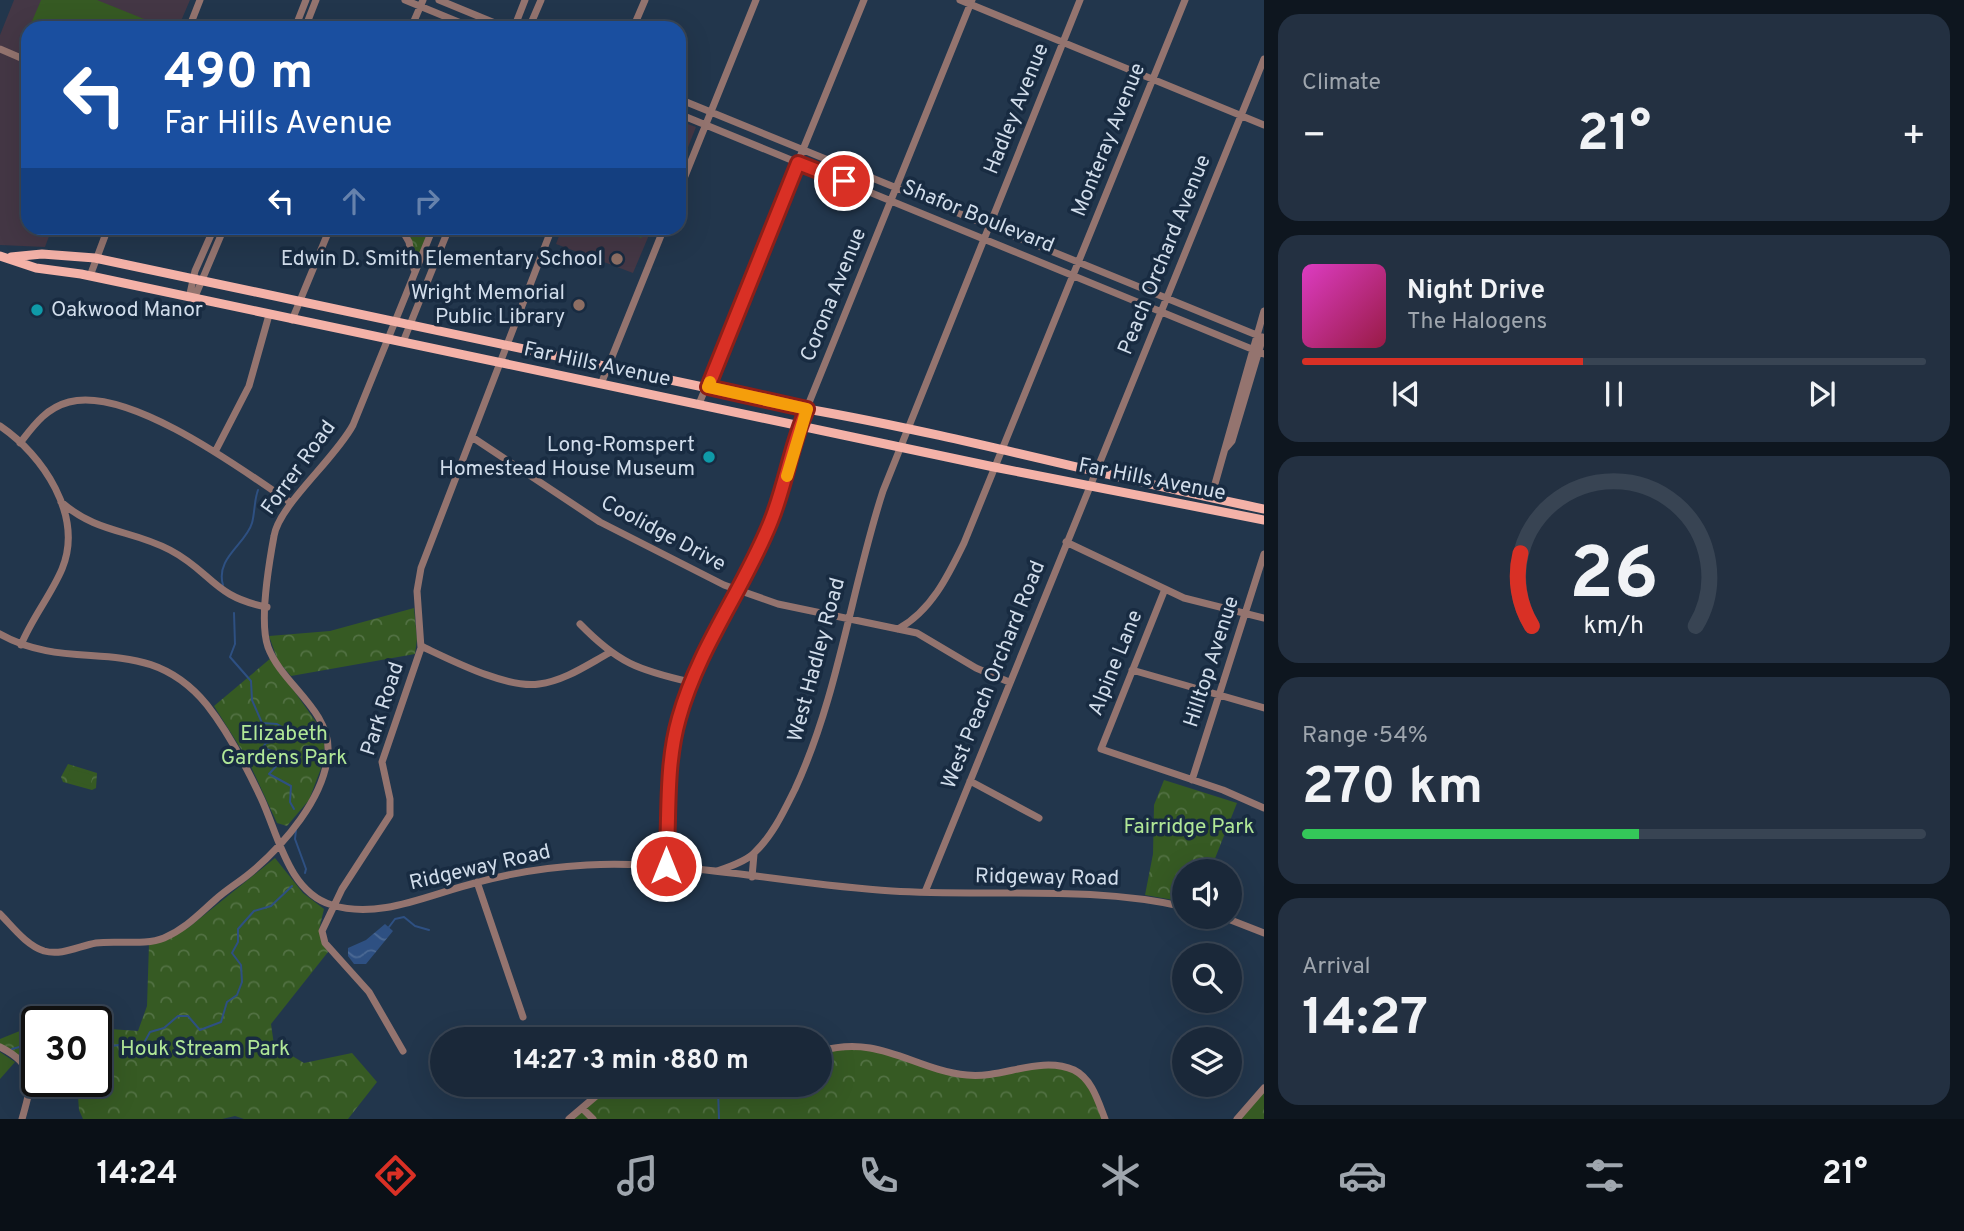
<!DOCTYPE html>
<html lang="en">
<head>
<meta charset="utf-8">
<style>
	:root { --surface:#1a2839; --page:#233041; --text:#f1f3f6; --muted:#9fa6ae; --line:#384453; --accent:#d93025 }
	body { margin:0; font-family:Overpass,sans-serif; background:var(--page); color:var(--text); height:100vh; display:flex; flex-direction:column; font-size:26px; white-space:nowrap }
	* { box-sizing:border-box; margin:0 }
	p { font-size:23px; color:var(--muted) }
	.icon { flex:none; width:38px; height:38px; fill:none; stroke:currentColor; stroke-width:2; stroke-linecap:round; stroke-linejoin:round }
	.map { position:relative; flex:1; overflow:hidden }
	.details { display:flex; flex-direction:column; gap:14px; padding:14px; background:#0e161f; width:700px }
	.details>* { flex:none }
	.top-card { position:absolute; left:21px; top:21px; width:665px; height:214px; border-radius:21px; box-shadow:0 7px 28px #0002,0 0 0 2px var(--line); background:#1a4fa0; color:#fff; overflow:hidden }
	.controls { position:absolute; left:1172px; top:859px; display:grid; gap:14px }
	.controls a { display:grid; place-items:center; width:70px; height:70px; border-radius:50%; background:var(--surface); box-shadow:0 7px 28px #0002,0 0 0 2px var(--line); font-size:35px }
	.speed { position:absolute; left:21px; top:1006px; display:flex; gap:14px; font-size:35px; font-weight:700; text-align:center }
	.speed>* { display:grid; place-content:center; width:91px; height:91px; border-radius:50%; background:var(--surface); box-shadow:0 7px 28px #0002,0 0 0 2px var(--line); line-height:1 }
	.speed .limit { border:4px solid #111; border-radius:10px; background:#fff; color:#111 }
	.pin { position:absolute; display:grid; place-items:center; width:60px; height:60px; color:#fff; margin:-30px; border:4px solid #fff; border-radius:50%; box-shadow:0 2px 7px #0007 }
	.me { position:absolute; width:77px; margin:-38px; rotate:0deg; stroke-linejoin:round; filter:drop-shadow(0 0 5px #0008) }
	.turn { display:flex; align-items:center; gap:24px; height:147px; padding:0 28px; font-size:32px }
	.turn .icon { width:91px; height:91px; stroke-width:2.5 }
	.turn b { display:block; font-size:49px; line-height:60px }
	.lanes { display:flex; align-items:center; height:66px; padding:0 28px; background:#0003; justify-content:center; gap:35px; direction:ltr }
	.lanes .off { opacity:.35 }
	.big { font-size:52px; font-weight:700; line-height:1.1 }
	.details .widget { flex:1; display:flex; flex-direction:column; justify-content:center; gap:10px; min-width:0; padding:0 24px; border-radius:21px; background:var(--page) }
	.details .dial { align-items:center; gap:0 }
	.dial svg { height:182px; overflow:visible; fill:none; stroke:var(--line); stroke-width:7; stroke-linecap:round; text-anchor:middle }
	.dial text { fill:var(--text); stroke:none }
	.song { display:flex; align-items:center; gap:21px }
	.cover { width:84px; height:84px; border-radius:10px; background:linear-gradient(135deg,hsl(310 70% 55%),hsl(340 70% 35%)) }
	.played { height:7px; border-radius:4px; background:linear-gradient(90deg,var(--accent) 45%,var(--line) 45%) }
	.keys { display:flex; justify-content:space-around; direction:ltr }
	.heat { display:flex; justify-content:space-between; align-items:center; font-size:38px; direction:ltr }
	.charge { height:10px; border-radius:5px; background:linear-gradient(90deg,#34c759 54%,var(--line) 0) }
	.trip { position:absolute; left:430px; top:1027px; width:402px; height:70px; border-radius:35px; background:var(--surface); box-shadow:0 7px 28px #0002,0 0 0 2px var(--line); font-weight:700; line-height:70px; text-align:center }
	.dock { display:flex; height:112px; justify-content:space-around; align-items:center; background:#0a1017; color:var(--muted) }
	.dock .icon { width:49px; height:49px }
	.dock .selected { color:var(--accent) }
	.dock b { font-size:32px; color:var(--text) }
	main { display:flex; flex:1; min-height:0 }
	.map>svg:first-child { display:block }
	.education { fill:#443745 }
	.park { fill:url(#park-crowns) }
	.pitch { fill:#365a23 }
	.water { fill:url(#water-waves) }
	.lines { fill:none; stroke-linecap:round; stroke-linejoin:round }
	.stream { stroke:#2e5082; stroke-width:2 }
	.minor { stroke:#94746f; stroke-width:7 }
	.major { stroke:#f4b2a8; stroke-width:9 }
	.route-casing { stroke:#8d1f18; stroke-width:18 }
	.route { stroke:#d93025; stroke-width:12 }
	.slow { stroke:#f59e0b; stroke-width:12 }
	.education-dot { fill:#8d6e63; stroke:#182b41; stroke-width:2.5 }
	.culture-dot { fill:#0f9aa8; stroke:#182b41; stroke-width:2.5 }
	.labels { text-anchor:middle; dominant-baseline:central; stroke-width:7; stroke-linejoin:round; paint-order:stroke }
	.street-label { font-size:21px; fill:#d1ddeb; stroke:#182b41 }
	.poi-label { font-size:21px; fill:#d1ddeb; stroke:#182b41; text-anchor:end }
	.park-label { font-size:21px; fill:#b1e897; stroke:#182b41 }
</style>
</head>
<body>
<main>
<div class="map">
<svg width="1264" height="1119" viewBox="0 0 1264 1119">
	<defs>
		<pattern id="park-crowns" width="20" height="18" patternUnits="userSpaceOnUse" patternTransform="scale(1.75)"><rect width="20" height="18" fill="#365a23"/><path d="M2 6a3 3 0 1 1 6 0M12 15a3 3 0 1 1 6 0" fill="none" stroke="#527143"/></pattern>
		<pattern id="water-waves" width="16" height="10" patternUnits="userSpaceOnUse" patternTransform="scale(1.75)"><rect width="16" height="10" fill="#2e5082"/><path d="M0 5q4-4 8 0t8 0" fill="none" stroke="#4b6994"/></pattern>
	</defs>
	<rect width="100%" height="100%" fill="#22364c"/>
	<path class="education" d="M14 0H190L178 28H28V228H52L45 247 0 245V35Z
		M679 121 696 127 679 170Z
		M562 228H652L633 273 556 244Z"/>
	<path class="park" d="M401 228H433L419 260 412 258Z
		M617 228H651L641 238Z
		M414 608 417 639 415 654 291 676 278 661 269 636 330 631Z
		M271 658 316 722 325 741 323 763 309 800 287 826 277 823 248 760 214 706Z
		M68 764 97 773 96 788 92 790 63 782 61 777Z
		M1164 780 1237 803 1210 871 1185 872V902L1145 895 1153 854 1154 805Z
		M275 858 303 893 324 909 319 930 328 952 271 1024 274 1045 304 1063 352 1053 377 1082 348 1119H244L235 1116 222 1119H83L79 1110 77 1083 36 1082 26 1063 0 1044V1039L37 1024V1082H96V1028L138 1031 147 1006 149 944 188 928Z
		M859 1046 966 1075 1032 1067 1066 1068 1087 1080 1104 1119H569L609 1085H821V1051Z
		M0 1052 15 1062 0 1079Z
		M1264 1088V1119H1237Z"/>
	<path class="pitch" d="M41 0H97L154 23 152 28H35L30 26Z
		M70 769 93 775 90 786 67 779Z"/>
	<path class="water" d="M385 924 393 931 366 964H354L348 956V948L366 940Z"/>
	<g class="lines">
		<path class="stream" d="M223 585C215 558 246 544 252 523 255 512 254 501 258 490
			M234 613 235 644 230 657 251 681 252 700 262 723 277 724 287 730V738L266 743 263 747C271 752 281 751 279 763L269 774 291 786 290 802 294 809
			M296 830 295 839 306 869 305 873
			M389 927 395 919 404 917 415 926 429 930
			M96 1048 119 1045 139 1052 150 1032 164 1028 178 1016H188L200 1030 221 1022 227 1002 237 995 242 982 241 965 232 953 238 942V929L254 911 271 906 292 886
			M12 1049 23 1046 37 1054
			M718 1089 719 1119"/>
		<path class="minor" d="M405 0 473 28
			M439 0 507 28
			M960 0 1264 125
			M189 28 200 0
			M295 28 306 0
			M305 28 316 0
			M411 28 423 0
			M514 28 525 0
			M529 28 541 0
			M633 28 645 0
			M0 49 28 61
			M679 99 1264 338
			M679 114 1264 354
			M679 191 756 0
			M401 228 409 242 414 269
			M90 276 108 228
			M189 298 195 271 214 228
			M194 299 224 228
			M292 320 330 228
			M403 342 449 228
			M601 384 664 228
			M699 404 864 0
			M0 426C43 455 84 516 62 569 51 595 32 618 21 645
			M472 437 600 522 724 585 778 604 917 633 976 668 1009 682
			M20 443C34 425 46 408 69 402 129 386 243 470 291 503
			M1226 448 1232 441 1263 337
			M215 452 249 386 269 315
			M1211 498 1264 311
			M61 502C98 534 130 529 170 550 212 572 213 597 267 607
			M1066 542 1184 598 1264 618
			M1165 589 1101 749 1223 790 1264 808
			M580 624C618 663 638 670 690 682
			M898 629C931 611 948 576 964 543L1185 0
			M0 634C74 676 145 629 207 705 229 733 246 766 261 798 278 834 288 892 332 905 379 920 430 894 475 883 511 873 549 867 587 865 689 860 790 885 892 891 989 897 1090 885 1185 907
			M421 646C451 660 507 689 539 684 564 681 587 665 609 653
			M1132 670 1264 708
			M1192 780 1264 554
			M970 781 1039 818
			M666 866 668 780 673 744 685 697 709 638 745 576 771 521 800 425 972 0
			M717 871C729 867 747 861 755 852 773 835 784 811 795 789 839 694 851 589 883 491L1080 0
			M752 877 754 854
			M477 882 523 1017
			M925 892 1264 59
			M0 914C13 927 26 945 44 951 62 956 79 946 96 943 117 940 145 946 164 938 185 929 199 914 215 900 226 890 238 883 249 874 283 846 326 797 328 751 330 710 281 683 268 647 259 622 269 563 274 536 279 505 335 459 353 425L433 228
			M1223 917 1264 933
			M0 1047C38 1066 32 1084 22 1119
			M403 1051 369 992 325 943 322 931 342 889 390 815V799L382 762 421 648 417 591 421 568 552 228
			M821 1051C880 1034 914 1070 967 1075 1002 1079 1040 1055 1074 1070 1092 1079 1098 1101 1105 1119
			M582 1108 593 1119
			M569 1119 609 1085
			M1237 1119 1264 1088"/>
		<path class="major" d="M0 256 36 268 81 274 994 467 1264 520
			M11 257 42 254 95 258 807 409C961 436 1111 478 1264 509"/>
	</g>
	<g class="lines">
		<defs>
			<path id="route" d="M666 866C670 816 665 767 679 718 699 646 744 589 771 521 786 484 791 444 807 409L708 387 798 163 844 181"/>
		</defs>
		<use href="#route" class="route-casing"/>
		<use href="#route" class="route"/>
		<path class="slow" d="M710 382 708 387 807 409 787 476"/>
	</g>
	<g class="education-dot">
		<circle cx="617" cy="259" r="7"/>
		<circle cx="579" cy="305" r="7"/>
	</g>
	<g class="culture-dot">
		<circle cx="37" cy="310" r="7"/>
		<circle cx="709" cy="457" r="7"/>
	</g>
	<g class="labels">
		<g class="street-label">
			<text transform="translate(1017 109) rotate(-68)">Hadley Avenue</text>
			<text transform="translate(1109 140) rotate(-68)">Monteray Avenue</text>
			<text transform="translate(978 217) rotate(22)">Shafor Boulevard</text>
			<text transform="translate(1165 255) rotate(-68)">Peach Orchard Avenue</text>
			<text transform="translate(834 295) rotate(-68)">Corona Avenue</text>
			<text transform="translate(597 365) rotate(12)">Far Hills Avenue</text>
			<text transform="translate(299 468) rotate(-54)">Forrer Road</text>
			<text transform="translate(1152 480) rotate(11)">Far Hills Avenue</text>
			<text transform="translate(663 534) rotate(28)">Coolidge Drive</text>
			<text transform="translate(817 660) rotate(-75)">West Hadley Road</text>
			<text transform="translate(1212 662) rotate(-72)">Hilltop Avenue</text>
			<text transform="translate(1116 663) rotate(-68)">Alpine Lane</text>
			<text transform="translate(994 675) rotate(-68)">West Peach Orchard Road</text>
			<text transform="translate(383 709) rotate(-72)">Park Road</text>
			<text transform="translate(480 868) rotate(-13)">Ridgeway Road</text>
			<text transform="translate(1047 878) rotate(1)">Ridgeway Road</text>
		</g>
		<g class="poi-label">
			<text x="603" y="259">Edwin D. Smith Elementary School</text>
			<text x="565" y="293">Wright Memorial<tspan x="565" dy="24">Public Library</tspan></text>
			<text x="51" y="310" text-anchor="start">Oakwood Manor</text>
			<text x="695" y="445">Long-Romspert<tspan x="695" dy="24">Homestead House Museum</tspan></text>
		</g>
		<g class="park-label">
			<text x="284" y="734">Elizabeth<tspan x="284" dy="24">Gardens Park</tspan></text>
			<text x="1189" y="827">Fairridge Park</text>
			<text x="205" y="1049">Houk Stream Park</text>
		</g>
	</g>
</svg>
<div class="controls">
<a><svg class="icon" aria-label="sound" viewBox="0 0 24 24"><path d="M4 9h4l5-4v14l-5-4H4zM17 9q2 3 0 6"/></svg></a>
<a><svg class="icon" aria-label="search" viewBox="0 0 24 24"><circle cx="10" cy="10" r="6"/><path d="M15 15l6 6"/></svg></a>
<a><svg class="icon" aria-label="layers" viewBox="0 0 24 24"><path d="M12 4l9 5-9 5-9-5zM3 14l9 5 9-5"/></svg></a>
</div>
<div class="speed"><div class="limit">30</div></div>
<div class="pin" style="left:844px;top:181px;background:#d93025"><svg class="icon" aria-label="arrive" viewBox="0 0 24 24"><path d="M6 21V4h12l-3 4 3 4H6"/></svg></div>
<svg class="me" style="left:666px;top:866px" viewBox="-20 -20 40 40"><circle r="17" fill="#d93025" stroke="#fff" stroke-width="3"/><path d="M0-11L8 9 0 5-8 9z" fill="#fff"/></svg>
<div class="trip">14:27 · 3 min · 880 m</div>
<div class="top-card">
<div class="turn"><svg class="icon" aria-label="left" viewBox="0 0 24 24"><path d="M17 20v-9H6M10 6l-5 5 5 5"/></svg><div><b>490 m</b>Far Hills Avenue</div></div>
<div class="lanes"><svg class="icon" aria-label="left" viewBox="0 0 24 24"><path d="M17 20v-9H6M10 6l-5 5 5 5"/></svg><svg class="icon off" aria-label="ahead" viewBox="0 0 24 24"><path d="M12 20V5M6 11l6-6 6 6"/></svg><svg class="icon off" aria-label="right" viewBox="0 0 24 24"><path d="M7 20v-9h11M14 6l5 5-5 5"/></svg></div>
</div>
</div>
<section class="details">
<div class="widget"><p>Climate</p>
<div class="heat"><a>−</a><b class="big">21°</b><a>+</a></div>
</div>
<div class="widget">
<div class="song"><i class="cover"></i><div><b>Night Drive</b><p>The Halogens</p></div></div>
<div class="played"></div>
<div class="keys"><svg class="icon" aria-label="previous" viewBox="0 0 24 24"><path d="M18 5L8 12l10 7zM5 5v14"/></svg><svg class="icon" aria-label="pause" viewBox="0 0 24 24"><path d="M8 5v14M16 5v14"/></svg><svg class="icon" aria-label="next" viewBox="0 0 24 24"><path d="M6 5l10 7-10 7zM19 5v14"/></svg></div>
</div>
<div class="widget dial"><svg viewBox="0 0 100 80">
<path d="M14 69A42 42 0 1 1 86 69"/>
<path d="M14 69A42 42 0 0 1 9 37" stroke="#d93025"/>
<text x="50" y="56" font-size="32" font-weight="700">26</text>
<text x="50" y="72" font-size="11">km/h</text>
</svg></div>
<div class="widget"><p>Range · 54%</p><b class="big">270 km</b><div class="charge"></div></div>
<div class="widget"><p>Arrival</p><b class="big">14:27</b></div>
</section>
</main>
<nav class="dock">
<b>14:24</b>
<svg class="icon selected" aria-label="directions" viewBox="0 0 24 24"><path d="M12 3l9 9-9 9-9-9zM9 14v-3h6M13 9l2 2-2 2"/></svg>
<svg class="icon" aria-label="music" viewBox="0 0 24 24"><path d="M9 18V5l10-2v13"/><circle cx="6" cy="18" r="3"/><circle cx="16" cy="16" r="3"/></svg>
<svg class="icon" aria-label="phone" viewBox="0 0 24 24"><path d="M5 4h4l2 5-3 2q2 4 5 5l2-3 5 2v4C11 20 4 13 5 4z"/></svg>
<svg class="icon" aria-label="climate" viewBox="0 0 24 24"><path d="M12 3v18M4 7l16 10M4 17L20 7"/></svg>
<svg class="icon" aria-label="car" viewBox="0 0 24 24"><path d="M5 17H2v-5l4-1 3-4h7l3 4 3 1v5h-3M9 17h6M6 11h13"/><circle cx="7" cy="17" r="2"/><circle cx="17" cy="17" r="2"/></svg>
<svg class="icon" aria-label="filters" viewBox="0 0 24 24"><path d="M4 7h16M4 17h16"/><circle cx="9" cy="7" r="2"/><circle cx="15" cy="17" r="2"/></svg>
<b>21°</b>
</nav>
</body>
</html>
